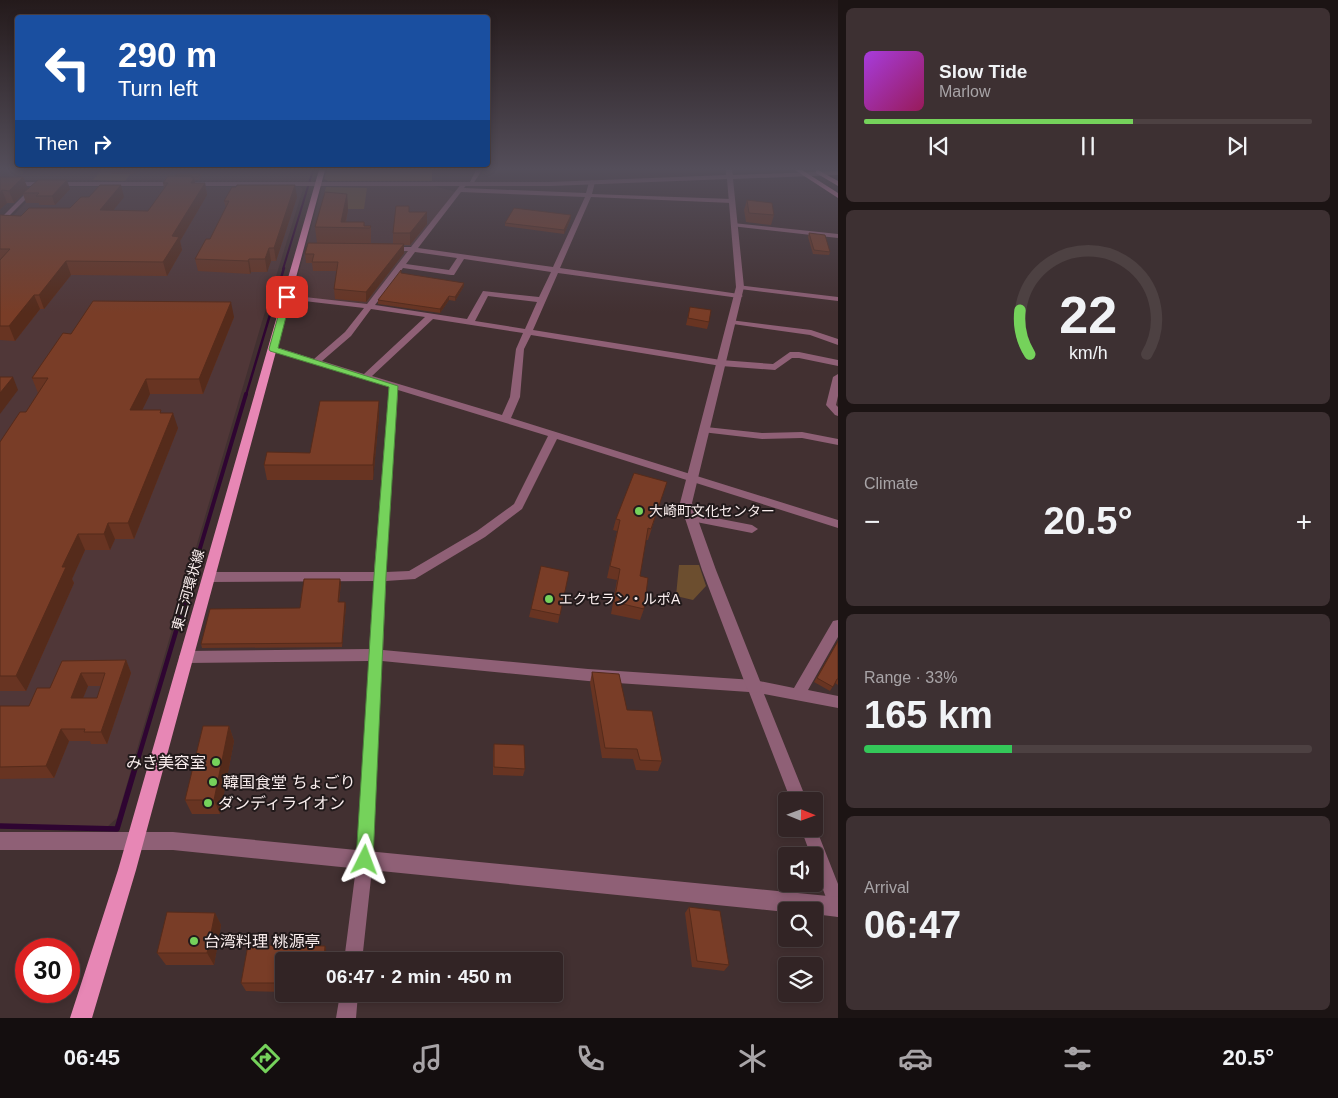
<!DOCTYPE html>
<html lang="en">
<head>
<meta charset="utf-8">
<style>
	:root { --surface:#322425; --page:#3d3032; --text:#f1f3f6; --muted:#a8a4a7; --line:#4d4142; --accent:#75d25b }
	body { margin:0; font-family:Helvetica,"Noto Sans JP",sans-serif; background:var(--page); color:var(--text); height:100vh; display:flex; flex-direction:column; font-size:19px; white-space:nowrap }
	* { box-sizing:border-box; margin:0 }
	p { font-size:16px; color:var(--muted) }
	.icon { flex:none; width:28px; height:28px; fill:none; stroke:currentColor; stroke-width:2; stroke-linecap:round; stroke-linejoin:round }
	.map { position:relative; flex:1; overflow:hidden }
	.drawer { display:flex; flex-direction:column; gap:8px; padding:8px; background:#1c1414; width:500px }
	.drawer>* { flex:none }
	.guide { position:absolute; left:15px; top:15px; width:475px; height:152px; border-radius:5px; box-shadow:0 2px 8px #0003,0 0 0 1px var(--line); background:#1a4fa0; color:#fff; overflow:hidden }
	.needle { width:32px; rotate:91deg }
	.buttons { position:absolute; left:778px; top:792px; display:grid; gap:10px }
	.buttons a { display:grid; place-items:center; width:45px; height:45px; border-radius:5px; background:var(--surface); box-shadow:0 2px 8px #0003,0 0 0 1px var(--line); font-size:25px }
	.speed { position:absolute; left:15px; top:938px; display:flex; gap:10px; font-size:25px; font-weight:700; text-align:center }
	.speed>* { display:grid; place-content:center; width:65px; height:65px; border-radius:50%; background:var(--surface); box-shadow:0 2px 8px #0003,0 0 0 1px var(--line); line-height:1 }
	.speed .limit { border:8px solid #d22; background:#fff; color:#111 }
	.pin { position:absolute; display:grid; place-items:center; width:42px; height:42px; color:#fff; margin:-21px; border-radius:10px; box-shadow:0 2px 8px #0006 }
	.me { position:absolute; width:55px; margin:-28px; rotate:3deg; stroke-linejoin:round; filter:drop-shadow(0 0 4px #0008) }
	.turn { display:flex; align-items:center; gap:18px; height:105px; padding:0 20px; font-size:22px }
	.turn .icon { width:65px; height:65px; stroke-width:2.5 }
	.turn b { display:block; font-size:35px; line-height:42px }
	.then { display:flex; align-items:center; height:48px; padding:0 20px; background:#0003; gap:10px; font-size:19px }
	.big { font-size:38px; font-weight:800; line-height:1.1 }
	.drawer .card { flex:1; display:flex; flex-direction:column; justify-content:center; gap:8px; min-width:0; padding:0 18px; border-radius:8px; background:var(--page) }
	.drawer .dial { align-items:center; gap:0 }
	.dial svg { height:130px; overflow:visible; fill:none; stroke:var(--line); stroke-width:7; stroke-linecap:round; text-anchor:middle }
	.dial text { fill:var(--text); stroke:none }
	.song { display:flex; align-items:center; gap:15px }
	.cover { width:60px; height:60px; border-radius:8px; background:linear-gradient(135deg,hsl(280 70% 55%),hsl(330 70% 35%)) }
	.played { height:5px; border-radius:2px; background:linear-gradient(90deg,var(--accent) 60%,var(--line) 60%) }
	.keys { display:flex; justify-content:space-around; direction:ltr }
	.heat { display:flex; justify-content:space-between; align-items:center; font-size:28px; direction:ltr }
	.charge { height:8px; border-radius:4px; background:linear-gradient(90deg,#34c759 33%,var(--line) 0) }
	.trip { position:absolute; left:275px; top:952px; width:288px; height:50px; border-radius:5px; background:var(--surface); box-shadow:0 2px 8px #0003,0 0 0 1px var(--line); font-weight:800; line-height:50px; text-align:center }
	.dock { display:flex; height:80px; justify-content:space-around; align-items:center; background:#140e0f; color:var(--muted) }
	.dock .icon { width:35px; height:35px }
	.dock .current { color:var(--accent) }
	.dock b { font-size:22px; color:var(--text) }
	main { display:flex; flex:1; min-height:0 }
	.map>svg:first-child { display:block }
	.built { fill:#503738 }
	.green { fill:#6c4e2f }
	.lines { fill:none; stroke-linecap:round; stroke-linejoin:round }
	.stream-far4 { stroke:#2f0532; stroke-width:2 }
	.stream-far3 { stroke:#2f0532; stroke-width:2.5 }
	.stream-far2 { stroke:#2f0532; stroke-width:4 }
	.stream-far1 { stroke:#2f0532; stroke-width:4.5 }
	.stream { stroke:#2f0532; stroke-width:5.5 }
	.minor { fill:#8f6076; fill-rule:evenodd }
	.tertiary { fill:#8f6076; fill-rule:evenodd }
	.primary { fill:#e787b5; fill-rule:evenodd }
	.wall { fill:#683422; fill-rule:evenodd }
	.shaded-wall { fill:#552b1b }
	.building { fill:#793d27; stroke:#552b1b; fill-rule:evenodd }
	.route { fill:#75d25b; stroke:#4c883b }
	.poi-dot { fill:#75d25b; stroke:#221a1b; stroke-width:2 }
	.labels { text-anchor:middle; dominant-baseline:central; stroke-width:4; stroke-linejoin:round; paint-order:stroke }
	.poi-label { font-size:14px; fill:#faeeee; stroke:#221a1b; text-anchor:start }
	.street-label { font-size:14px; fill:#faeeee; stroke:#221a1b }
	.near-poi-label { font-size:16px; fill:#faeeee; stroke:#221a1b; text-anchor:start }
</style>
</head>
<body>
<main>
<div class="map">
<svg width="838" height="1018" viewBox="0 0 838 1018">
	<rect width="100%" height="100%" fill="#423031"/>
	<path class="built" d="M0 170H314L311 181H309L0 180Z
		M384 186H434L456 192 413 246H306L322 187Z
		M47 187H300L303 189 261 325 117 818 108 826 0 825V229L39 189Z
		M305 251H409L367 304 362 305 292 296Z"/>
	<path class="green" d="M102 170H133L125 181 93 180Z
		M327 170H432V181H328L324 179Z
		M326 187 367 188 364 209H320Z
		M679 565H699L706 586 693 600 676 596Z"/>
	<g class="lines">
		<path class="stream-far4" d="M283 269 313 170"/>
		<path class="stream-far3" d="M246 395 284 268"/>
		<path class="stream-far2" d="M198 555 246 394"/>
		<path class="stream-far1" d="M138 759 199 554"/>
		<path class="stream" d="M0 826 117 829 138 758"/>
		<path class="minor" d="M476 170H482L473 184H469Z
			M592 180 595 182 592 194 732 199 735 201 732 203 591 197 560 268 739 294 743 296 739 298 558 273 533 330 721 360 773 364 790 352H799L838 360V366L799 358H792L775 370 721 366 531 335 524 349 520 397 511 418 838 520V528L557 439 522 509 485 537 415 579 386 581 383 650 588 669 754 680 794 688 833 621 838 620V637L808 690 838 696V708L764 694 807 801H791L749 692 588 681 382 661 373 860 362 961H344L357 860 369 661 186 663 181 661 179 657 181 653 186 651 369 649 374 581 209 582 205 580 203 577 205 574 209 572H374L389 387 269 349 273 346 314 359 345 332 364 308 287 299 283 297 287 295 367 304 408 251H389L385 249 386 247H411L462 183 467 184 464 188 586 193 589 182ZM461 192 585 197 553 267 418 248ZM415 252 457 258 449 270 406 264ZM464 259 551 272 539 297 483 291 467 319 375 305 403 268 451 275H454ZM488 296 537 302 525 329 475 321ZM371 309 425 317 364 374 322 361 351 336ZM433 319 523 333 516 349 510 397 502 415 372 376ZM398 390 548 436 514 504 477 531 409 571 386 572Z
			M733 223 838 234V238L731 226V224Z
			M737 285 838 297V301L740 289H737Z
			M730 320 811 330 838 339V345L810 335 733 324H730Z
			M838 374V396L836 405 838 407V416L835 415 826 405 833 377Z
			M706 427 762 433 802 432 838 439V445L802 438 762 439 702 432 701 430 702 428Z
			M690 513 752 525 758 529 752 533 686 520 684 517Z
			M814 823 838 884V917L832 914 814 865V856H811L801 829H814Z
			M340 994H358L356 1018H336Z"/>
		<path class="tertiary" d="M726 170H732L733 175 838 171V175L733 179 744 287 692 503 716 570 762 686 760 691 754 693 748 691 746 686 702 570 680 503 736 287 727 179 551 186H39L0 225V219L33 186H0V182H551L726 175Z
			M0 832H173L838 897V917L814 914V911L786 912 173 850H0Z"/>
		<path class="primary" d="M319 170H325L136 870 92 1018H70L118 870Z
			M795 170H802L838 193V198Z
			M818 170 838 181V186L816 173V171Z"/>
	</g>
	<path class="wall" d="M110 170H138L134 174H111Z
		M200 174 201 177 199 180H195V183H205L207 195 180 241 182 250 167 276 71 275 44 309H40L15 341 0 340V215L21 216 70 208 124 197 113 210 148 211 164 189 163 183 176 176Z
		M0 177H23L28 189H70L55 205H39V203H26L23 194 14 203H7L0 209Z
		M347 194 348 210 346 222H364L365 226H371V243L393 244V233L409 206V212L427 224 410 245H404V253L366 302 335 299 334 289 337 271H313L312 263H306L305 254 317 243 315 227Z
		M297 197 276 261H271L267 272H251L250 274 198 271 195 259 210 239 226 208 224 201Z
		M747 200 774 215 771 225 746 222 744 210Z
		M571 215V218L564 234 505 226V223Z
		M809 233 830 252 829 255 813 254 808 237Z
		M401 273 464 286 455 301 449 300 440 313 378 304V300Z
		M690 307 709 322 707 329 686 325Z
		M234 317 203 394H150L142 410 162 413 178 428 134 539H115L110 550H85L72 579 74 583 26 691H0V442L26 412 38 393 32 378 71 334Z
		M379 416 373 480H267L264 465 310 453Z
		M667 482 648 540H646L640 576 644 609 640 620 611 614 617 580 607 578 617 531 613 530 616 519Z
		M569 572 558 623 529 617 531 609Z
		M341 583 339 602H345L346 606 342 647 202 648 201 644 300 608Z
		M838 641V685L835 683 830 691 814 682Z
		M126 660 131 673 107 744H91L90 741H69L54 778 0 779V706H29L50 688 62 661ZM88 686H101L97 698H83Z
		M592 672 627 710 662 761 658 771 636 770 633 759 602 758 590 683Z
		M229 726 234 741 220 814H192L185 800Z
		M494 744 525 769 523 776 493 775V751Z
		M689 907 729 965 724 971 692 967 685 913Z
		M215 913 221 925 214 965H166L157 953Z
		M248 945 325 946 327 955V961H284V992L246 991 241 983Z"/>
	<path class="shaded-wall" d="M133 170H138L134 174Z
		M192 176 194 178 197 190 191 183V178Z
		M23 177 28 189 14 203 9 191Z
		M67 180 70 189 55 205 52 196Z
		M205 183 207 195 180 241 182 250 167 276 163 262 172 236Z
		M121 185 124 197 103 223 100 210Z
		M295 185 297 197 276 261 274 248Z
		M2 190 7 203 0 209V193Z
		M347 194 348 210 344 228 341 222Z
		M427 212V224L410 245V233Z
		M571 215V218L564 234V230Z
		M404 244V253L366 302V292Z
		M269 248 271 261 267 272 265 259Z
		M249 259 251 272 250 274 248 261Z
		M66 261 71 275 44 309 39 295Z
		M464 283V286L455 301V297Z
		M34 295 40 309 15 341 9 326Z
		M449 296V300L440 313V309Z
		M231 302 234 317 203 394 199 379Z
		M13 377 18 390 0 414V393Z
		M146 379 150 394 135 425 130 410Z
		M379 401V416L373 480V465Z
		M173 413 178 428 134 539 128 523Z
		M108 523 115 539 110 550 104 534Z
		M78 534 85 550 72 579 74 583 26 691 16 676 62 567Z
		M340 579 341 583 338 606V602Z
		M345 602 346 606 342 647V643Z
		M126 660 131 673 107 744 101 732Z
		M81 673 88 686 78 710 71 698Z
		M229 726 234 741 220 814 214 800Z
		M61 729 69 741 54 778 46 766Z
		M215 913 221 925 214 965 207 953Z
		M325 946 327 955V961H324Z"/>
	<path class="building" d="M177 174H200L198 177H192V176H176Z
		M168 176H192L191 178H194L191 183H205L172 236 179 237 163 262 66 261 39 295H34L9 326H0V260L10 249H0V215L21 216 29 208H70L81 197H89L100 185H121L100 210 148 211 168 183H163Z
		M0 177H23L9 191 2 190 0 193Z
		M38 180H67L52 196H36L39 193H23Z
		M237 185H295L274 248H269L265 259H249L248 261 195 259 206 239H210L229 201H224L232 187H236Z
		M325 192 347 194 341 222H364V226H371L370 228 315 227Z
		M747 200 772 203 774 215 749 213Z
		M396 206H409V212H427L410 233H393Z
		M514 208 571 215 564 230 505 223Z
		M809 233 825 235 830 252 814 250Z
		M308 243 404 244 366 292 334 289 338 262H312L314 254H305Z
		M401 270V273L464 283 455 297 449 296 440 309 378 300Z
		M93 301 231 302 199 379H146L130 410H161L160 413H173L128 523H108L104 534H78L62 567H66L16 676H0V442L20 412H26L48 378H32L63 333 71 334Z
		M690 307 711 310 709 322 688 318Z
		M0 377H13L0 393Z
		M320 401H379L373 465H264L267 452 310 453Z
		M634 473 667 482 651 529 648 528 640 576 648 578 644 609 614 602 620 569 610 566 620 520 616 519Z
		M541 566 569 572 560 615 531 609Z
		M304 579H340L338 602H345L342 643 201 644 210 609 300 608Z
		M838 641V679H837L833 687 817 678Z
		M126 660 101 732H84L85 729H61L46 766 0 767V706H29L37 688H50L62 661ZM81 673H105L97 698H71Z
		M592 672 619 674 627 710 652 711 662 761 640 760 637 749 605 748Z
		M203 726H229L214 800H185Z
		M494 744 524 745 525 769 494 767Z
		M689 907 720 911 729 965 697 961Z
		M167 912 215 913 207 953H157Z
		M248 945 325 946 324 961H284V983H241Z"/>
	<linearGradient id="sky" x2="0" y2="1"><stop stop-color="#241a1b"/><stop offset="0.54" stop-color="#544e5a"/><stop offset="1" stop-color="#544e5a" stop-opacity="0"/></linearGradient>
	<rect width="838" height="313" fill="url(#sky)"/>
	<path class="route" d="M284 295 291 297 278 348 398 386 386 576 373 860 371 866 365 868 359 866 356 860 374 576 389 387 270 351 269 349Z"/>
	<g class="poi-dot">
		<circle cx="639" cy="511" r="5"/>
		<circle cx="549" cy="599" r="5"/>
		<circle cx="216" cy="762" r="5"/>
		<circle cx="213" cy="782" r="5"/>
		<circle cx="208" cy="803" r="5"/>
		<circle cx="194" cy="941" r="5"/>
	</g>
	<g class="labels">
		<g class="poi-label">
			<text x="649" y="511">大崎町文化センター</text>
			<text x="559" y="599">エクセラン・ルポA</text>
		</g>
		<g class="street-label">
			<text transform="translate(188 590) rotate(-74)">東三河環状線</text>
		</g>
		<g class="near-poi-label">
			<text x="206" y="762" text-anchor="end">みき美容室</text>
			<text x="223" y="782">韓国食堂 ちょごり</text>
			<text x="218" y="803">ダンディライオン</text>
			<text x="204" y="941">台湾料理 桃源亭</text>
		</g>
	</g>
</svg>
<div class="buttons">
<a><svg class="needle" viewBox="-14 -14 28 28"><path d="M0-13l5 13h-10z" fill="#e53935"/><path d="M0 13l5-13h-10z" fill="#a8a4a7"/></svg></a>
<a><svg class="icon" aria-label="sound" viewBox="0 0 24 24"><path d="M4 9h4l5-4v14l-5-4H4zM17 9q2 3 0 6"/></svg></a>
<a><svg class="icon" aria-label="search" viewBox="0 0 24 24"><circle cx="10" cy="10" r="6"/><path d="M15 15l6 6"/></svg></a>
<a><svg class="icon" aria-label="layers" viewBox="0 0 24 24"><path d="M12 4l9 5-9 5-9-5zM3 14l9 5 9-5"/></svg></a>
</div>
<div class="speed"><div class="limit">30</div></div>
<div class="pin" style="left:287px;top:297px;background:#d93025"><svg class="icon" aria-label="arrive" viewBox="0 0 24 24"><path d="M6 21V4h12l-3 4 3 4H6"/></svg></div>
<svg class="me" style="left:365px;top:860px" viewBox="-20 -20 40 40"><path d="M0-17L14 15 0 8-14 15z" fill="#75d25b" stroke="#fff" stroke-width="4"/></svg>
<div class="trip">06:47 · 2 min · 450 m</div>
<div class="guide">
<div class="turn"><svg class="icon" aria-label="left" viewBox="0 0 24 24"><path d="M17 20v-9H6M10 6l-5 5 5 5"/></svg><div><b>290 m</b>Turn left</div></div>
<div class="then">Then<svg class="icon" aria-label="right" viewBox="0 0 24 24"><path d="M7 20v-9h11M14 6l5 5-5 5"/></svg></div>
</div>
</div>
<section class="drawer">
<div class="card">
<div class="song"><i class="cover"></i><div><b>Slow Tide</b><p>Marlow</p></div></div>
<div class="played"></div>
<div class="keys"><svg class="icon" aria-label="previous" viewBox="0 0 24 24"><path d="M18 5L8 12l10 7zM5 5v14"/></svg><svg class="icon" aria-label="pause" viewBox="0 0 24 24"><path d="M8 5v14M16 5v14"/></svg><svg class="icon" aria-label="next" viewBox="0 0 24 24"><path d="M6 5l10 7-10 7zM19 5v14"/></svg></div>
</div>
<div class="card dial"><svg viewBox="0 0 100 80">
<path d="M14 69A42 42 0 1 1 86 69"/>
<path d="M14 69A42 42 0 0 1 8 42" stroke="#75d25b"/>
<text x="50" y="56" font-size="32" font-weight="700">22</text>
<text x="50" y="72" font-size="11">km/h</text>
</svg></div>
<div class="card"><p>Climate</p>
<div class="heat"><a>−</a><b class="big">20.5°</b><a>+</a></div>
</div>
<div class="card"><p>Range · 33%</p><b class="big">165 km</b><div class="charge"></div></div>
<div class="card"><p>Arrival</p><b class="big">06:47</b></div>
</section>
</main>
<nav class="dock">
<b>06:45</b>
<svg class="icon current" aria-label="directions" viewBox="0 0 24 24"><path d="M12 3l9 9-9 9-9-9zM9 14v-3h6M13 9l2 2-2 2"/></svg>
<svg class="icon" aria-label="music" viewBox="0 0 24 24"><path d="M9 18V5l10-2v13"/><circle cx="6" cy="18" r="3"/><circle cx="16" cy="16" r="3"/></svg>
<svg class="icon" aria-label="phone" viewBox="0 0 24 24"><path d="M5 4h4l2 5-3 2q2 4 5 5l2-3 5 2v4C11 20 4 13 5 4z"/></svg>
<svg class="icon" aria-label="climate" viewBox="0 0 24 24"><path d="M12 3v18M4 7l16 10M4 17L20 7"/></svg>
<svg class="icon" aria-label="car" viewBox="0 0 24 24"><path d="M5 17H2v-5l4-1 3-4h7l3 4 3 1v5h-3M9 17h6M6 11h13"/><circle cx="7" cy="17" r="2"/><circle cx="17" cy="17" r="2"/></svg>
<svg class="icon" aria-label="filters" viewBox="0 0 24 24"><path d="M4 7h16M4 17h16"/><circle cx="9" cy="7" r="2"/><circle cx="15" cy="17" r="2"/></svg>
<b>20.5°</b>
</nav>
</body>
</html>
